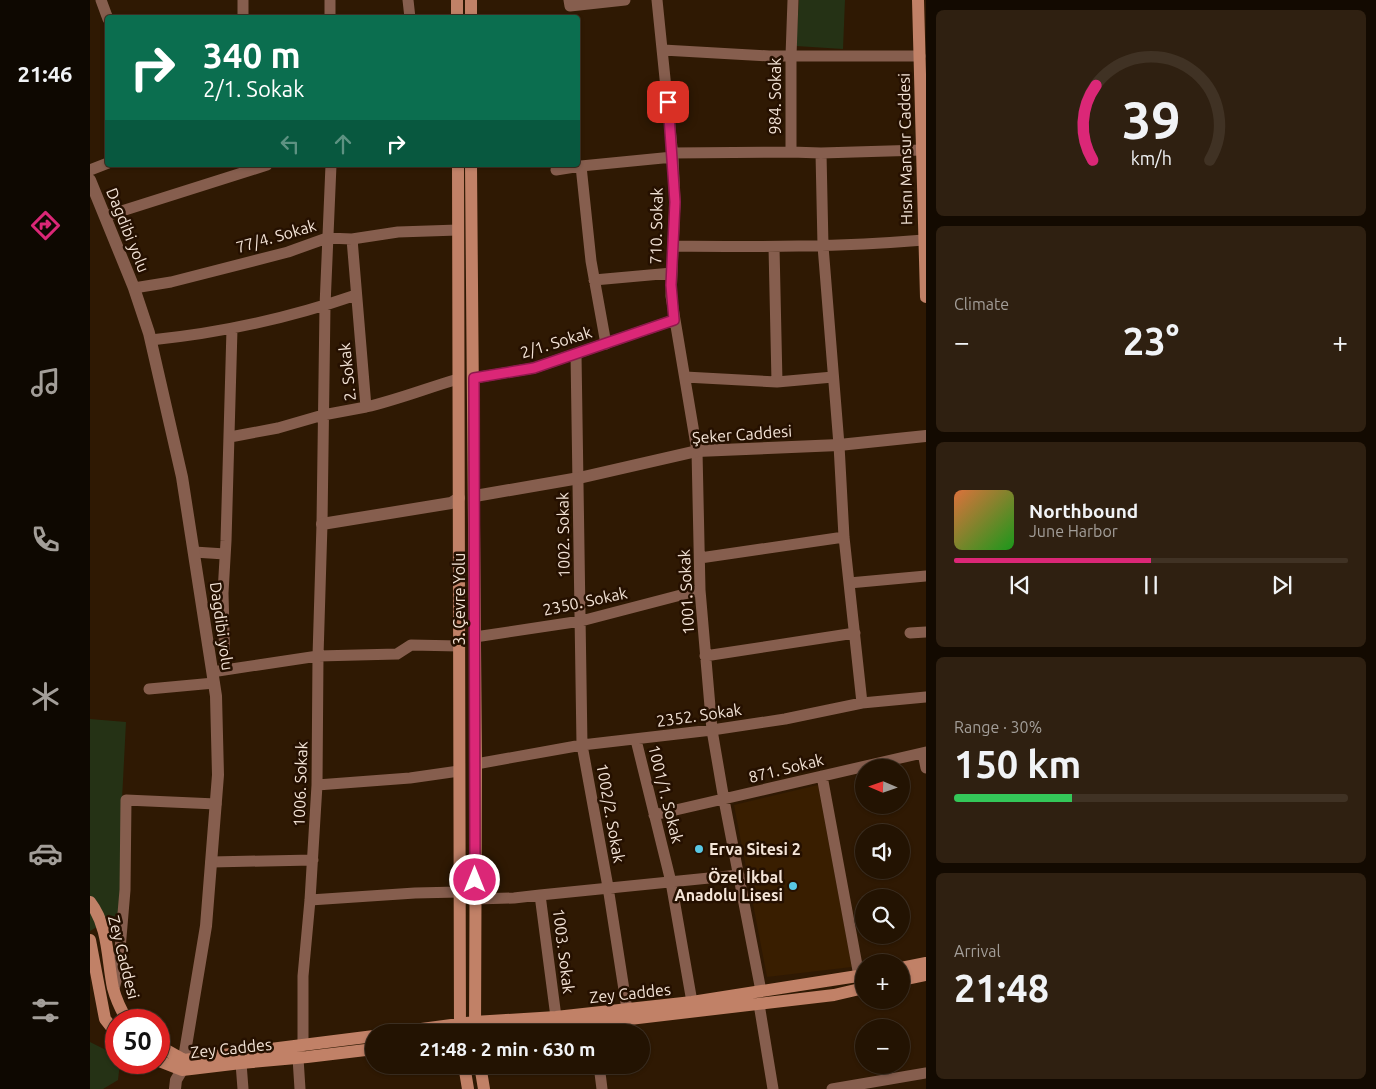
<!DOCTYPE html>
<html lang="en">
<head>
<meta charset="utf-8">
<style>
	:root { --surface:#231302; --page:#2f2011; --text:#f1f3f6; --muted:#a39e99; --line:#403224; --accent:#db2777 }
	body { margin:0; font-family:Ubuntu,sans-serif; background:var(--page); color:var(--text); height:100vh; display:flex; flex-direction:column; font-size:19px; white-space:nowrap }
	* { box-sizing:border-box; margin:0 }
	p { font-size:16px; color:var(--muted) }
	.icon { flex:none; width:28px; height:28px; fill:none; stroke:currentColor; stroke-width:2; stroke-linecap:round; stroke-linejoin:round }
	.map { position:relative; flex:1; overflow:hidden }
	.sheet { display:flex; flex-direction:column; gap:10px; padding:10px; background:#130a01; width:450px }
	.sheet>* { flex:none }
	.hud { position:absolute; left:15px; top:15px; width:475px; height:152px; border-radius:5px; box-shadow:0 1px 4px #0004,0 0 0 1px var(--line); background:#0b6e4f; color:#fff; overflow:hidden }
	.needle { width:32px; rotate:272deg }
	.tools { position:absolute; left:765px; top:759px; display:grid; gap:10px }
	.tools a { display:grid; place-items:center; width:55px; height:55px; border-radius:50%; background:var(--surface); box-shadow:0 1px 4px #0004,0 0 0 1px var(--line); font-size:25px }
	.speed { position:absolute; left:15px; top:1009px; display:flex; gap:10px; font-size:25px; font-weight:700; text-align:center }
	.speed>* { display:grid; place-content:center; width:65px; height:65px; border-radius:50%; background:var(--surface); box-shadow:0 1px 4px #0004,0 0 0 1px var(--line); line-height:1 }
	.speed .limit { border:8px solid #d22; background:#fff; color:#111 }
	.pin { position:absolute; display:grid; place-items:center; width:42px; height:42px; color:#fff; margin:-21px; border-radius:10px; box-shadow:0 2px 8px #0006 }
	.me { position:absolute; width:55px; margin:-28px; rotate:0deg; stroke-linejoin:round; filter:drop-shadow(0 0 4px #0008) }
	.turn { display:flex; align-items:center; gap:18px; height:105px; padding:0 15px; font-size:22px }
	.turn .icon { width:65px; height:65px; stroke-width:2.5 }
	.turn b { display:block; font-size:35px; line-height:42px }
	.lanes { display:flex; align-items:center; height:48px; padding:0 15px; background:#0003; justify-content:center; gap:25px; direction:ltr }
	.lanes .off { opacity:.35 }
	.big { font-size:38px; font-weight:600; line-height:1.1 }
	.sheet .widget { flex:1; display:flex; flex-direction:column; justify-content:center; gap:8px; min-width:0; padding:0 18px; border-radius:8px; background:var(--page) }
	.sheet .dial { align-items:center; gap:0 }
	.dial svg { height:130px; overflow:visible; fill:none; stroke:var(--line); stroke-width:7; stroke-linecap:round; text-anchor:middle }
	.dial text { fill:var(--text); stroke:none }
	.song { display:flex; align-items:center; gap:15px }
	.cover { width:60px; height:60px; border-radius:8px; background:linear-gradient(135deg,hsl(20 70% 55%),hsl(120 70% 35%)) }
	.played { height:5px; border-radius:2px; background:linear-gradient(90deg,var(--accent) 50%,var(--line) 50%) }
	.keys { display:flex; justify-content:space-around; direction:ltr }
	.heat { display:flex; justify-content:space-between; align-items:center; font-size:28px; direction:ltr }
	.charge { height:8px; border-radius:4px; background:linear-gradient(90deg,#34c759 30%,var(--line) 0) }
	.trip { position:absolute; left:275px; top:1024px; width:285px; height:50px; border-radius:25px; background:var(--surface); box-shadow:0 1px 4px #0004,0 0 0 1px var(--line); font-weight:600; line-height:50px; text-align:center }
	main { display:flex; flex:1; min-height:0 }
	.tab-bar { display:flex; flex-direction:column; width:90px; justify-content:space-around; align-items:center; background:#0e0801; color:var(--muted) }
	.tab-bar .icon { width:35px; height:35px }
	.tab-bar .on { color:var(--accent) }
	.tab-bar b { font-size:22px; color:var(--text) }
	.map>svg:first-child { display:block }
	.built { fill:#391e00 }
	.green { fill:#253215 }
	.lines { fill:none; stroke-linecap:round; stroke-linejoin:round }
	.minor { stroke:#865e4e; stroke-width:11 }
	.tertiary { stroke:#865e4e; stroke-width:12 }
	.secondary { stroke:#c18167; stroke-width:12 }
	.route-casing { stroke:#8e194d; stroke-width:12 }
	.route { stroke:#db2777; stroke-width:9 }
	.poi-dot { fill:#59c8e4; stroke:#251000; stroke-width:2 }
	.labels { text-anchor:middle; dominant-baseline:central; stroke-width:5; stroke-linejoin:round; paint-order:stroke }
	.street-label { font-size:16px; fill:#f4e4d7; stroke:#251000 }
	.poi-label { font-size:16px; font-weight:bold; fill:#f4e4d7; stroke:#251000; text-anchor:start }
</style>
</head>
<body>
<main>
<nav class="tab-bar">
<b>21:46</b>
<svg class="icon on" aria-label="directions" viewBox="0 0 24 24"><path d="M12 3l9 9-9 9-9-9zM9 14v-3h6M13 9l2 2-2 2"/></svg>
<svg class="icon" aria-label="music" viewBox="0 0 24 24"><path d="M9 18V5l10-2v13"/><circle cx="6" cy="18" r="3"/><circle cx="16" cy="16" r="3"/></svg>
<svg class="icon" aria-label="phone" viewBox="0 0 24 24"><path d="M5 4h4l2 5-3 2q2 4 5 5l2-3 5 2v4C11 20 4 13 5 4z"/></svg>
<svg class="icon" aria-label="climate" viewBox="0 0 24 24"><path d="M12 3v18M4 7l16 10M4 17L20 7"/></svg>
<svg class="icon" aria-label="car" viewBox="0 0 24 24"><path d="M5 17H2v-5l4-1 3-4h7l3 4 3 1v5h-3M9 17h6M6 11h13"/><circle cx="7" cy="17" r="2"/><circle cx="17" cy="17" r="2"/></svg>
<svg class="icon" aria-label="filters" viewBox="0 0 24 24"><path d="M4 7h16M4 17h16"/><circle cx="9" cy="7" r="2"/><circle cx="15" cy="17" r="2"/></svg>
</nav>
<div class="map">
<svg width="836" height="1089" viewBox="0 0 836 1089">
	<rect width="100%" height="100%" fill="#2f1903"/>
	<path class="built" d="M728 785 762 967 677 977 644 805Z"/>
	<path class="green" d="M709 0H755L753 49 706 46Z
		M0 719 36 722 31 819V913L0 931Z
		M0 1042 26 1055V1062L30 1063 28 1080 13 1089H0Z"/>
	<g class="lines">
		<path class="minor" d="M11 0 18 19
			M318 0 320 18
			M479 0 480 6 535 0
			M567 0 583 157 585 202 581 296 607 451 610 590 622 730 634 800 671 991
			M703 0 701 56V152L731 153 832 150
			M153 18V0
			M240 18V0
			M573 50 679 56H830
			M582 153 701 152
			M731 153 733 246 749 445 754 537 772 703
			M491 166 501 261 516 344
			M0 170 18 163
			M466 170 491 166 583 157
			M16 216 177 165
			M262 239 276 407C307 400 337 388 368 379
			M583 246C667 247 750 247 834 240
			M684 247 687 382
			M504 280 582 273
			M44 288 81 282 198 252 237 238 262 239 308 232 368 230
			M61 340C132 333 199 318 266 295
			M486 354 492 745 518 887 537 1009
			M595 377 687 382 743 377
			M384 378 444 368 584 320
			M140 437 188 428 233 415 276 407
			M104 552 135 554
			M610 558 754 537
			M759 583 836 576
			M820 633 836 632
			M385 637 491 621 610 590
			M615 656 765 633
			M135 670 133 593 136 541 142 329
			M128 671 228 656 307 654 321 645 369 646
			M59 689 124 683
			M546 740 581 882 602 1002
			M833 753 836 768
			M386 764 492 745 622 730 695 719 772 703 836 697
			M732 776 769 976
			M227 785 320 778 369 771
			M564 815 836 752
			M121 862 223 860
			M450 895 649 875
			M385 899 424 898 450 895 466 1017
			M220 900 325 893 369 892
			M24 989 28 973 35 890 36 800 126 804
			M669 1004 683 1089
			M213 1045V976L220 900 227 785 228 656 232 524 235 306 241 165
			M208 1058 210 1089
			M151 1063 153 1089
			M509 1065 512 1089
			M742 1089 836 1073"/>
		<path class="tertiary" d="M0 180 44 288 59 333 92 477 126 696 128 775 116 926 92 1070 86 1080 85 1089
			M385 496 489 478 607 451 749 445 836 436
			M232 524 361 503 369 498"/>
		<path class="secondary" d="M381 0V18
			M828 0 836 297
			M367 18V0
			M368 165 370 1032
			M381 165 386 764 385 1032
			M0 902C19 927 17 959 23 988 26 999 31 1010 37 1020
			M0 940 15 1019 26 1033
			M811 968 836 963
			M811 980 836 975
			M309 1032 384 1022 466 1017 602 1002 774 975
			M429 1032 744 995 774 988
			M69 1046 94 1060 284 1036
			M69 1061 92 1070 101 1069 151 1063 217 1057 284 1049
			M374 1065 378 1089
			M390 1065 394 1089"/>
	</g>
	<g class="lines">
		<defs>
			<path id="route" d="M385 880 384 378 444 368 584 320 581 285 585 202 578 102"/>
		</defs>
		<use href="#route" class="route-casing"/>
		<use href="#route" class="route"/>
	</g>
	<g class="poi-dot">
		<circle cx="609" cy="849" r="5"/>
		<circle cx="703" cy="886" r="5"/>
	</g>
	<g class="labels">
		<g class="street-label">
			<text transform="translate(685 96) rotate(-90)">984. Sokak</text>
			<text transform="translate(815 149) rotate(-91)">Hısnı Mansur Caddesi</text>
			<text transform="translate(566 226) rotate(-89)">710. Sokak</text>
			<text transform="translate(38 230) rotate(68)">Dagdibi yolu</text>
			<text transform="translate(186 236) rotate(-16)">77/4. Sokak</text>
			<text transform="translate(466 342) rotate(-17)">2/1. Sokak</text>
			<text transform="translate(257 372) rotate(-96)">2. Sokak</text>
			<text transform="translate(652 434) rotate(-4)">Şeker Caddesi</text>
			<text transform="translate(473 535) rotate(-91)">1002. Sokak</text>
			<text transform="translate(596 592) rotate(-93)">1001. Sokak</text>
			<text transform="translate(369 599) rotate(-90)">3. Çevre Yolu</text>
			<text transform="translate(495 601) rotate(-12)">2350. Sokak</text>
			<text transform="translate(132 626) rotate(82)">Dagdibi yolu</text>
			<text transform="translate(609 715) rotate(-8)">2352. Sokak</text>
			<text transform="translate(696 768) rotate(-14)">871. Sokak</text>
			<text transform="translate(210 784) rotate(-88)">1006. Sokak</text>
			<text transform="translate(576 794) rotate(76)">1001/1. Sokak</text>
			<text transform="translate(521 813) rotate(80)">1002/2. Sokak</text>
			<text transform="translate(474 951) rotate(83)">1003. Sokak</text>
			<text transform="translate(34 957) rotate(76)">Zey Caddesi</text>
			<text transform="translate(540 993) rotate(-6)">Zey Caddes</text>
			<text transform="translate(141 1048) rotate(-6)">Zey Caddes</text>
		</g>
		<g class="poi-label">
			<text x="619" y="849">Erva Sitesi 2</text>
			<text x="693" y="877" text-anchor="end">Özel İkbal<tspan x="693" dy="18">Anadolu Lisesi</tspan></text>
		</g>
	</g>
</svg>
<div class="tools">
<a><svg class="needle" viewBox="-14 -14 28 28"><path d="M0-13l5 13h-10z" fill="#e53935"/><path d="M0 13l5-13h-10z" fill="#a39e99"/></svg></a>
<a><svg class="icon" aria-label="sound" viewBox="0 0 24 24"><path d="M4 9h4l5-4v14l-5-4H4zM17 9q2 3 0 6"/></svg></a>
<a><svg class="icon" aria-label="search" viewBox="0 0 24 24"><circle cx="10" cy="10" r="6"/><path d="M15 15l6 6"/></svg></a>
<a>+</a>
<a>−</a>
</div>
<div class="speed"><div class="limit">50</div></div>
<div class="pin" style="left:578px;top:102px;background:#d93025"><svg class="icon" aria-label="arrive" viewBox="0 0 24 24"><path d="M6 21V4h12l-3 4 3 4H6"/></svg></div>
<svg class="me" style="left:385px;top:880px" viewBox="-20 -20 40 40"><circle r="17" fill="#db2777" stroke="#fff" stroke-width="3"/><path d="M0-11L8 9 0 5-8 9z" fill="#fff"/></svg>
<div class="trip">21:48 · 2 min · 630 m</div>
<div class="hud">
<div class="turn"><svg class="icon" aria-label="right" viewBox="0 0 24 24"><path d="M7 20v-9h11M14 6l5 5-5 5"/></svg><div><b>340 m</b>2/1. Sokak</div></div>
<div class="lanes"><svg class="icon off" aria-label="left" viewBox="0 0 24 24"><path d="M17 20v-9H6M10 6l-5 5 5 5"/></svg><svg class="icon off" aria-label="ahead" viewBox="0 0 24 24"><path d="M12 20V5M6 11l6-6 6 6"/></svg><svg class="icon" aria-label="right" viewBox="0 0 24 24"><path d="M7 20v-9h11M14 6l5 5-5 5"/></svg></div>
</div>
</div>
<section class="sheet">
<div class="widget dial"><svg viewBox="0 0 100 80">
<path d="M14 69A42 42 0 1 1 86 69"/>
<path d="M14 69A42 42 0 0 1 16 23" stroke="#db2777"/>
<text x="50" y="56" font-size="32" font-weight="700">39</text>
<text x="50" y="72" font-size="11">km/h</text>
</svg></div>
<div class="widget"><p>Climate</p>
<div class="heat"><a>−</a><b class="big">23°</b><a>+</a></div>
</div>
<div class="widget">
<div class="song"><i class="cover"></i><div><b>Northbound</b><p>June Harbor</p></div></div>
<div class="played"></div>
<div class="keys"><svg class="icon" aria-label="previous" viewBox="0 0 24 24"><path d="M18 5L8 12l10 7zM5 5v14"/></svg><svg class="icon" aria-label="pause" viewBox="0 0 24 24"><path d="M8 5v14M16 5v14"/></svg><svg class="icon" aria-label="next" viewBox="0 0 24 24"><path d="M6 5l10 7-10 7zM19 5v14"/></svg></div>
</div>
<div class="widget"><p>Range · 30%</p><b class="big">150 km</b><div class="charge"></div></div>
<div class="widget"><p>Arrival</p><b class="big">21:48</b></div>
</section>
</main>
</body>
</html>
